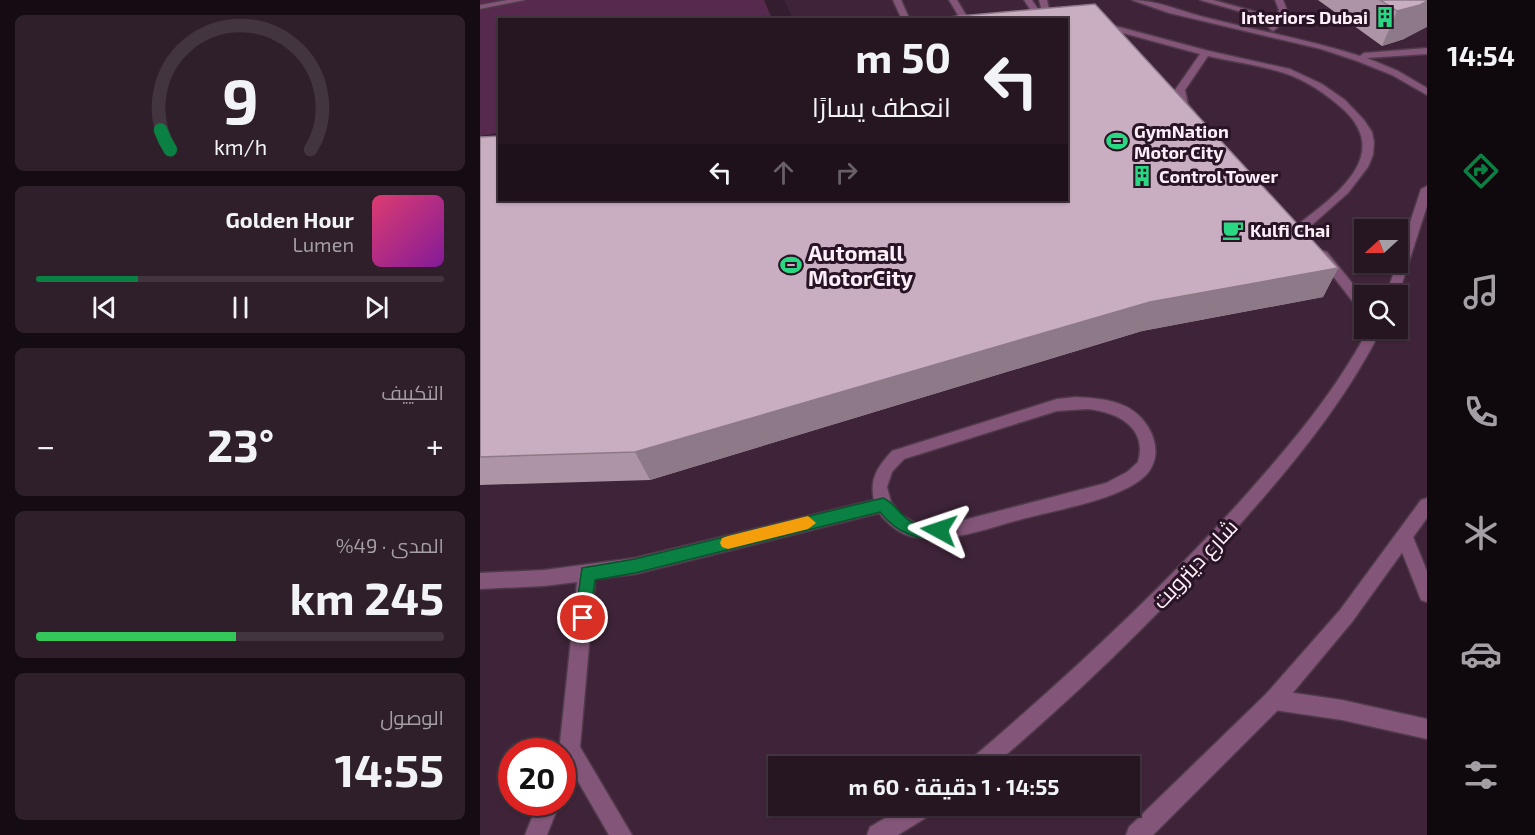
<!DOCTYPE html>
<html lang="ar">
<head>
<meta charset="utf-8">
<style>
	:root { --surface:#261622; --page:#2e1f2a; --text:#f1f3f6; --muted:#a49fa5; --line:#423540; --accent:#0b8043 }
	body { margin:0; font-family:"Exo 2",Cairo,sans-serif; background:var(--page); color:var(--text); direction:rtl; height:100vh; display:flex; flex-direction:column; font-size:22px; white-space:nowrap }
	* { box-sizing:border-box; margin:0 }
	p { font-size:20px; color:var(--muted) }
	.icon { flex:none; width:33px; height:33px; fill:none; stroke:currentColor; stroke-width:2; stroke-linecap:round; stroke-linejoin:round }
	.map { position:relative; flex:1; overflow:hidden; direction:ltr }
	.sheet { display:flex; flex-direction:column; gap:15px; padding:15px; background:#150c13; width:480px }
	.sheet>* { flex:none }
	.top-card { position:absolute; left:18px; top:18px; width:570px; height:183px; border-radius:0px; box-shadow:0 2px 4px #0004,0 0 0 2px var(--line); direction:rtl; background:#261622; color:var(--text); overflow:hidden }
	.needle { width:39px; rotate:249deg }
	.tools { position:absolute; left:874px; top:219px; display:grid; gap:12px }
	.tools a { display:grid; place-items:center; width:54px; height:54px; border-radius:0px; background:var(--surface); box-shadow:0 2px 4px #0004,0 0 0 2px var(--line); font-size:30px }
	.speed { position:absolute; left:18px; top:738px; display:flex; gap:12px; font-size:30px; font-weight:700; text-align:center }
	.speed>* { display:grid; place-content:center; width:78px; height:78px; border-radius:50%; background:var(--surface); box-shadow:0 2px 4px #0004,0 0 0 2px var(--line); line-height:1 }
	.speed .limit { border:9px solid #d22; background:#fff; color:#111 }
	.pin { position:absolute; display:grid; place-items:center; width:51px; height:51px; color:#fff; margin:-26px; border:3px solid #fff; border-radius:50%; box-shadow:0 2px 6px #0007 }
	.me { position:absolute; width:66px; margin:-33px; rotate:275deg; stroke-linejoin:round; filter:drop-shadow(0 0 4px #0008) }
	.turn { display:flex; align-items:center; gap:21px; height:126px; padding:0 18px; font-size:27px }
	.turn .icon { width:78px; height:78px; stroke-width:2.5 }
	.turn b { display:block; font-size:42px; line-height:51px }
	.lanes { display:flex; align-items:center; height:57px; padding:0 18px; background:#0003; justify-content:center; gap:30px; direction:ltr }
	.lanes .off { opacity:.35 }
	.big { font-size:45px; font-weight:700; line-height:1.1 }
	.sheet .card { flex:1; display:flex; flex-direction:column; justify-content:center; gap:9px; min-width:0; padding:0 21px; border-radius:9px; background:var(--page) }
	.sheet .dial { align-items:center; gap:0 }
	.dial svg { height:156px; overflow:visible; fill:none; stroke:var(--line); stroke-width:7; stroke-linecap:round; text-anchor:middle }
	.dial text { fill:var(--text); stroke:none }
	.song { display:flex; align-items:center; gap:18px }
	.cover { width:72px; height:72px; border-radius:9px; background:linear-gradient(135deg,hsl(340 70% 55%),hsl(290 70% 35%)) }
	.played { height:6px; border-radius:3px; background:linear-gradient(90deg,var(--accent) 25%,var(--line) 25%) }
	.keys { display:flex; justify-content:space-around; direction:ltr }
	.heat { display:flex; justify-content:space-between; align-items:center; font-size:33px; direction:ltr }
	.charge { height:9px; border-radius:4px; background:linear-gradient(90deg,#34c759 49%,var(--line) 0) }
	.trip { position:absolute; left:288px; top:756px; width:372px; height:60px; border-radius:0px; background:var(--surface); box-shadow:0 2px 4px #0004,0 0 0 2px var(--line); font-weight:700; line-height:60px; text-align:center; direction:rtl }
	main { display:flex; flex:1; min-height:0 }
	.menu { display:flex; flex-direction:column; width:108px; justify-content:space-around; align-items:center; background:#0f090e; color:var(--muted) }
	.menu .icon { width:42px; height:42px }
	.menu .selected { color:var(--accent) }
	.menu b { font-size:27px; color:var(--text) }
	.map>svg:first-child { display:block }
	.built { fill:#3f2439; fill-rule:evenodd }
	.green { fill:#58294e }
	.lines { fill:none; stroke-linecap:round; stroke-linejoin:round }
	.service-casing { stroke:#4f3a4a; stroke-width:3 }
	.tertiary-casing { stroke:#4f3a4a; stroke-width:3 }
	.service { fill:#835578; fill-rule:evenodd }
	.tertiary { fill:#835578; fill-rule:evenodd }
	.wall { fill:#ad95a6 }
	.shaded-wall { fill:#8d7987 }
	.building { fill:#c9adc1; stroke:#8d7987; stroke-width:1.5 }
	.route { fill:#0b8043; stroke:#07532c; stroke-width:1.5 }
	.slow { fill:#f59e0b }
	.labels { text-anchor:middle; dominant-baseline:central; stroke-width:6; stroke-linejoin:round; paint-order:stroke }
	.far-poi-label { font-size:18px; font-weight:bold; fill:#fdeef9; stroke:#281424; text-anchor:start }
	.poi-label { font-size:22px; font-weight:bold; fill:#fdeef9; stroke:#281424; text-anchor:start }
	.street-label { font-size:22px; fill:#fdeef9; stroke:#281424 }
</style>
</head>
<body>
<main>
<nav class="menu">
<b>14:54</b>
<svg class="icon selected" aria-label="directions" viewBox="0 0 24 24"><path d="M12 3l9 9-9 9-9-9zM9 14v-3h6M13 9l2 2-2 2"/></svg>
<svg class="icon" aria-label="music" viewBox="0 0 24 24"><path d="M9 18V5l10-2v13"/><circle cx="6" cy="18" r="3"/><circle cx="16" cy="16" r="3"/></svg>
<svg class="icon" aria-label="phone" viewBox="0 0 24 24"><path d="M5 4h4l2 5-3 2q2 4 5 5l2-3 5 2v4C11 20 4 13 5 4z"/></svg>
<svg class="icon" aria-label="climate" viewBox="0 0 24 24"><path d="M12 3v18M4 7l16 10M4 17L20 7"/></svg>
<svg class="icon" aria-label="car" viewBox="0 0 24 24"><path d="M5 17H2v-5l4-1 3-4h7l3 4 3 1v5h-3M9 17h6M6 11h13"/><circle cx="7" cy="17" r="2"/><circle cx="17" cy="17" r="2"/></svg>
<svg class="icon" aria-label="filters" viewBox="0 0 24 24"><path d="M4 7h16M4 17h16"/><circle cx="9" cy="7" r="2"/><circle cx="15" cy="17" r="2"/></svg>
</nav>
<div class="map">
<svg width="947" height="835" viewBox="0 0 947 835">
	<rect width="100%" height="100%" fill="#331d2e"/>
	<path class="built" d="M304 0H947V835H0V145L20 200H586V20L313 19ZM885 230H918V262H885ZM885 296H918V328H885ZM32 752H82V802H32ZM298 766H650V806H298Z"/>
	<path class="green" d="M0 0H284L292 19 20 20 19 133 0 136Z"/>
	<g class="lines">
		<defs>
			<path id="service" d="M27 0H45L0 9V5Z
				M413 0H421L430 20H422Z
				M469 0H477L489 20H481Z
				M544 0H552L565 20H557Z
				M559 0H567L569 9 585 18 639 27 729 51 810 69 842 84 865 100 884 120 892 132 894 142 893 155 888 167 868 193 824 232H816V226C853 197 914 156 863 109 846 94 826 80 804 73 780 65 753 62 728 56L705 90 708 104 715 113 707 115 698 105 695 90 720 54 639 32 586 23V20H578L562 12Z
				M652 0C677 0 703 12 728 18 779 31 830 40 880 56L884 53 947 48V54L887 58 918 71 947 88V95L912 75 877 61 841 49 689 13Z
				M720 0H733L795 17 799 10 795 0H803L807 10 797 28 793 31 789 28 793 21Z
				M843 251 847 252 885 299V312L880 311 839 258 837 255Z
				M596 397C613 398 630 399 645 406 671 418 688 455 664 477 637 501 574 510 539 520 519 525 498 533 477 536 464 537 450 538 436 537 421 536 408 524 399 513L155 574 115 579 100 747 152 835H129L92 771 89 776 82 779V752H79L97 582 64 586 0 589V573L64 570 155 558 394 500C389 479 398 466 412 451L577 399ZM607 409C637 412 668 427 658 462L647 472 626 483 480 521 436 523 421 515 411 502 407 487 412 472 424 459 577 411Z
				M925 530 931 532 947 571V602L941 600 916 537 919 532Z
				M794 690 862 700 947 719V739L862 720 794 710 787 707 784 700 787 693Z
				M58 802H80L67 835H45Z"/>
			<path id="tertiary" d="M947 186V206L918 296H906L941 189Z
				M889 328H902C869 394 824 451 776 506 695 600 607 686 513 766H488L491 759C587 677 680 591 764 497 811 444 856 391 889 328Z
				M947 498V518L872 622 801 707 673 835H646L649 827 787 693 860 610 941 500Z
				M425 806H455L452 814 418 835H387L390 827Z"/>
		</defs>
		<use href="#service" class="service-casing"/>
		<use href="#tertiary" class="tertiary-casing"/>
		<use href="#service" class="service"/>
		<use href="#tertiary" class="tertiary"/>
	</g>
	<path class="wall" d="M838 0H947L924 39 902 46Z
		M0 137 858 268 843 297 662 331 170 480 0 485Z"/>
	<path class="shaded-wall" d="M947 1V27L924 39 902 46 917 11Z
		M858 268 843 297 662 331 170 480 155 452 670 302Z"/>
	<path class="building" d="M900 0H947V1L940 5 917 11Z
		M615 4 858 268 670 302 155 452 0 457V137L20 136V200H586V20H435Z"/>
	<path class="route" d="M403 498C416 503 420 518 434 523 444 526 454 522 464 525L466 530 464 535C439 544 415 531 400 512L155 573 115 580 109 623 103 625 97 623 95 618 102 568 155 559Z"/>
	<path class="slow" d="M328 516 336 523 328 529 248 549 242 547 240 543 242 538 248 536Z"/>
	<defs>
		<symbol id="building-bare" viewBox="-9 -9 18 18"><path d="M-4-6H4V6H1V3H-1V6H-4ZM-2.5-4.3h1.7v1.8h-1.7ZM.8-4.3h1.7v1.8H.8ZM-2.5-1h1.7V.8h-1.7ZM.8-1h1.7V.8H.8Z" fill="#2ad884" stroke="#281424" stroke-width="2.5" paint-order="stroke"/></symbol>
		<symbol id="stadium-bare" viewBox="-9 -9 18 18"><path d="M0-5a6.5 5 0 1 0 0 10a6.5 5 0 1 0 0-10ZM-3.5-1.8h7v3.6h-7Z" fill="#2ad884" stroke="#281424" stroke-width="2.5" paint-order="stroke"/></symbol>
		<symbol id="cafe-bare" viewBox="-9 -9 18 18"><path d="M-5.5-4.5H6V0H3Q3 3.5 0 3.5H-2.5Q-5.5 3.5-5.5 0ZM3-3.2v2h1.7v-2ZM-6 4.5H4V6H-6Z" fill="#2ad884" stroke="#281424" stroke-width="2.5" paint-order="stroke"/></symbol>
	</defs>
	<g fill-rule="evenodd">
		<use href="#building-bare" x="890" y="2" width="30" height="30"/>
		<use href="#stadium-bare" x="622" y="126" width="30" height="30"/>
		<use href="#building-bare" x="647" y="161" width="30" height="30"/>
		<use href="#cafe-bare" x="738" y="215" width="30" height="30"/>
		<use href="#stadium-bare" x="296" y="250" width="30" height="30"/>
	</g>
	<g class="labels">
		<g class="far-poi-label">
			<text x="888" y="17" text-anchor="end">Interiors Dubai</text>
			<text x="654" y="131">GymNation<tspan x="654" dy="21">Motor City</tspan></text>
			<text x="679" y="176">Control Tower</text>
			<text x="770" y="230">Kulfi Chai</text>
		</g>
		<g class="poi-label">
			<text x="328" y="252">Automall<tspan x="328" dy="25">MotorCity</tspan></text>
		</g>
		<g class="street-label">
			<text transform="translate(714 563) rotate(-47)">شارع ديترويت</text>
		</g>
	</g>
</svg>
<div class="tools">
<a><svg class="needle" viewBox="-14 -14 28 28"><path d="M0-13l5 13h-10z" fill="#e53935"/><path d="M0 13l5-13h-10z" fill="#a49fa5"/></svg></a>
<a><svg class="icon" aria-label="search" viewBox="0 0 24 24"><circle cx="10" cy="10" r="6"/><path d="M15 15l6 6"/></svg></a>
</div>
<div class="speed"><div class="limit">20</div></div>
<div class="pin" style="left:103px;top:618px;background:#d93025"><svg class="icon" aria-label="arrive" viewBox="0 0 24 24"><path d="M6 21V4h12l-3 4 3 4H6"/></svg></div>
<svg class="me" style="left:459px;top:530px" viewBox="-20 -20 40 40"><path d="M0-17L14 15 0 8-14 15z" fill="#0b8043" stroke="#fff" stroke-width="4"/></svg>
<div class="trip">14:55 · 1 دقيقة · 60 m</div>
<div class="top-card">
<div class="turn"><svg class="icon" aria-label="left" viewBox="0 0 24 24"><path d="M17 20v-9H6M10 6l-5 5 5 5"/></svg><div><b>50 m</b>انعطف يسارًا</div></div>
<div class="lanes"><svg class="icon" aria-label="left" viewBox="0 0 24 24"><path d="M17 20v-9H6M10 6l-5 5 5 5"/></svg><svg class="icon off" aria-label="ahead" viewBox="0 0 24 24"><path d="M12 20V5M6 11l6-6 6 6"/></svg><svg class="icon off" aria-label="right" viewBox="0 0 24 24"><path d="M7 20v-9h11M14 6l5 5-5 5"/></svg></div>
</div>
</div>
<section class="sheet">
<div class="card dial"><svg viewBox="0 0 100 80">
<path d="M14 69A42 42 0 1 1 86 69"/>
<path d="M14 69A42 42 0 0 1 9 59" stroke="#0b8043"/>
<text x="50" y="56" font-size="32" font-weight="700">9</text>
<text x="50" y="72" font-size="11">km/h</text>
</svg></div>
<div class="card">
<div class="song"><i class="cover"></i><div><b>Golden Hour</b><p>Lumen</p></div></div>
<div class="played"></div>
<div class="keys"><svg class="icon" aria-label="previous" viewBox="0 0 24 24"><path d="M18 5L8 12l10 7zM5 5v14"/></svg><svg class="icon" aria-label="pause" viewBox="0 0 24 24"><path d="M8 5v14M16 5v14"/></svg><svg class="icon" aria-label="next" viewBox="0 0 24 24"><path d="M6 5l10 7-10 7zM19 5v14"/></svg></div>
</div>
<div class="card"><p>التكييف</p>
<div class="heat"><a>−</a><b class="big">23°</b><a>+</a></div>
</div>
<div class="card"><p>المدى · 49%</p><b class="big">245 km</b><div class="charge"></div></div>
<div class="card"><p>الوصول</p><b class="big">14:55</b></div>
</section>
</main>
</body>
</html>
